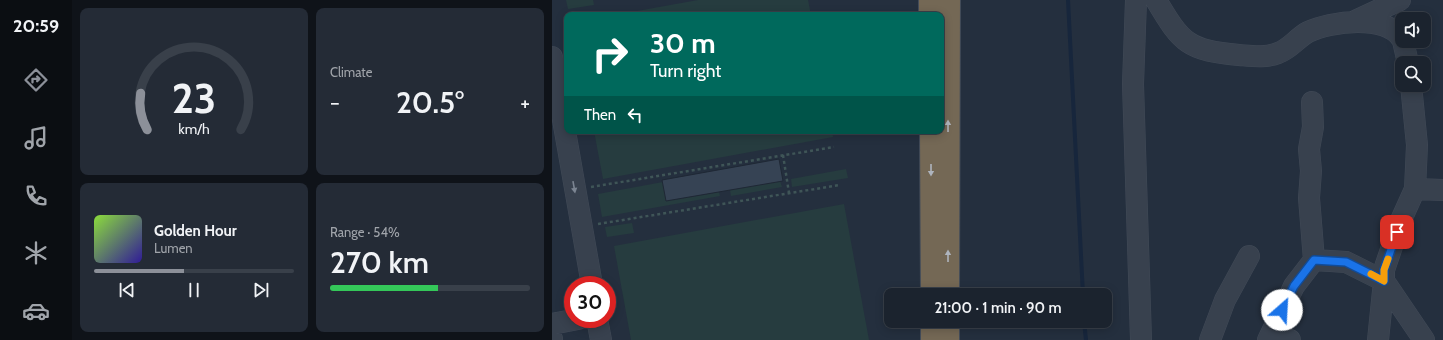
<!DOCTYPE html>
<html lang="en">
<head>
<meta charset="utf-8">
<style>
	:root { --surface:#1b232e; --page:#242b36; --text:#f1f3f6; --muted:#a0a4aa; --line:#39404a; --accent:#8c9099 }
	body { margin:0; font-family:Cabin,sans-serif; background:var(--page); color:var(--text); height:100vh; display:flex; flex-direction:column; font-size:15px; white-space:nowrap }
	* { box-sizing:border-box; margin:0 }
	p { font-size:13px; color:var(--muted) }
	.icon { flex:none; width:22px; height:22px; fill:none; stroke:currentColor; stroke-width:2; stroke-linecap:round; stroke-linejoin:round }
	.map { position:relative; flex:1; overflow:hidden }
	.side { display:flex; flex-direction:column; gap:8px; padding:8px; background:#0f1319; width:480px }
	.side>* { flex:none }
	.guide { position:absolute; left:12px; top:12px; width:380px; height:122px; border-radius:8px; box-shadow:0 2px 10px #0003,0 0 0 1px var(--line); background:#00695c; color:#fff; overflow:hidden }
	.fabs { position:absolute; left:843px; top:12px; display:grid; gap:8px }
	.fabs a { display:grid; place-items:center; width:36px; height:36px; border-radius:8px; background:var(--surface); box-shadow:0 2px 10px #0003,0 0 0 1px var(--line); font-size:20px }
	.speed { position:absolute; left:12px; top:276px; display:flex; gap:8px; font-size:20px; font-weight:700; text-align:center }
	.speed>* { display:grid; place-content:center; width:52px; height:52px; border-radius:50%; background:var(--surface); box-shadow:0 2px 10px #0003,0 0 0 1px var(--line); line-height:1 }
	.speed .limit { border:6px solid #d22; background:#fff; color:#111 }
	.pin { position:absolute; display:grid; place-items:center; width:34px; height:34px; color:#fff; margin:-17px; border-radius:8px; box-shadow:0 2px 6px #0006 }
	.me { position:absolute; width:44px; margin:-22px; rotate:26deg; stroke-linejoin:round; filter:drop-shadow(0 0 3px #0008) }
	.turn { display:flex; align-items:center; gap:14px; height:84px; padding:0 20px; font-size:18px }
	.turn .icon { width:52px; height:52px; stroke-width:2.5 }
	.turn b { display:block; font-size:28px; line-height:34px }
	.then { display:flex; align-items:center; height:38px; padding:0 20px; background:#0003; gap:8px; font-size:15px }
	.big { font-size:30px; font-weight:600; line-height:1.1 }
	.side .tile { flex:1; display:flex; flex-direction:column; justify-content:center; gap:6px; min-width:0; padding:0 14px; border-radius:8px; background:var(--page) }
	.side .dial { align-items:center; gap:0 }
	.dial svg { height:104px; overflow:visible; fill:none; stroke:var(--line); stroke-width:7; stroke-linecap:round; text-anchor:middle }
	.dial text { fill:var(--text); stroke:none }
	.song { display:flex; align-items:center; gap:12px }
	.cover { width:48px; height:48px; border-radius:6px; background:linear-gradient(135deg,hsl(90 70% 55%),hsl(250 70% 35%)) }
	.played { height:4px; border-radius:2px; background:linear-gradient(90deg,var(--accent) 45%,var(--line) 45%) }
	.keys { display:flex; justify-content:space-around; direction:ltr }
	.heat { display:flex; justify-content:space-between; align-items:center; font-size:22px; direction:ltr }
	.charge { height:6px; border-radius:3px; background:linear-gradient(90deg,#34c759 54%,var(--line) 0) }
	.side .tiles { flex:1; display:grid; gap:8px; grid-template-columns:repeat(2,1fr) }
	.trip { position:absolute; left:332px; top:288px; width:228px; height:40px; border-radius:8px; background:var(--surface); box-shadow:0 2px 10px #0003,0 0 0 1px var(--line); font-weight:600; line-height:40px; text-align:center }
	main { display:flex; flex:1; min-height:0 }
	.tab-bar { display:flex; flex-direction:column; width:72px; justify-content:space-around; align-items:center; background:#0b0e12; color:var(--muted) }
	.tab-bar .icon { width:28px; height:28px }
	.tab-bar .current { color:var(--accent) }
	.tab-bar b { font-size:18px; color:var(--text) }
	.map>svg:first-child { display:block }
	.green { fill:#263c3f }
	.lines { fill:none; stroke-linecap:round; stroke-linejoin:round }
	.stream { stroke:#17263c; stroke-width:4 }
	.building { fill:#364354; stroke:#1f2835 }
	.minor-casing { stroke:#414a57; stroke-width:22 }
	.highway-casing { stroke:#434c59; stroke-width:24 }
	.path { stroke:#3f5557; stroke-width:2.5; stroke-dasharray:3 3; stroke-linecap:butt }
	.minor { stroke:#38414e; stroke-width:21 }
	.highway { stroke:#746855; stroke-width:22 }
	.oneway { fill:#aeb4bd }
	.oneway2 { fill:#7c8592 }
	.route-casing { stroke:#114b97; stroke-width:10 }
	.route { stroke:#1a73e8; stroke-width:7 }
	.slow { stroke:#f59e0b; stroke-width:7 }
</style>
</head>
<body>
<main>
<nav class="tab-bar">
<b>20:59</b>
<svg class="icon current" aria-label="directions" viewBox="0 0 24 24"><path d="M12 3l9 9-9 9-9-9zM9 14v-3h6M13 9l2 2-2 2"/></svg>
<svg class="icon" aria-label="music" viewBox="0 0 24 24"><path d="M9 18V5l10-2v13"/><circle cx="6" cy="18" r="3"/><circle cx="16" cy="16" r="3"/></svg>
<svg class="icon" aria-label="phone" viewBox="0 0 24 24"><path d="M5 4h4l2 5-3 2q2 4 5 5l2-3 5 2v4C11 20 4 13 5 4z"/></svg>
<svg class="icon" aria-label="climate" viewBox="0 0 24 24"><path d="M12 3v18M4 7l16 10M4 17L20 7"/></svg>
<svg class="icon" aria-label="car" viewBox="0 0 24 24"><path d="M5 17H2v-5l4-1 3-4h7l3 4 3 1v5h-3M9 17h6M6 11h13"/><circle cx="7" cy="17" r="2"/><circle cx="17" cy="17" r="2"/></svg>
</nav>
<section class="side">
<div class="tiles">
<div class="tile dial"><svg viewBox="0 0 100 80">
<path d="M14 69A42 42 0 1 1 86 69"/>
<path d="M14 69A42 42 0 0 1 9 41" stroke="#8c9099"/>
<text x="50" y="56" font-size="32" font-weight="700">23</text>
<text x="50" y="72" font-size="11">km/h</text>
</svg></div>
<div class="tile"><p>Climate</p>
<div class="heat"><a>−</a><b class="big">20.5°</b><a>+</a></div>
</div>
<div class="tile">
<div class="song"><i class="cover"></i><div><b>Golden Hour</b><p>Lumen</p></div></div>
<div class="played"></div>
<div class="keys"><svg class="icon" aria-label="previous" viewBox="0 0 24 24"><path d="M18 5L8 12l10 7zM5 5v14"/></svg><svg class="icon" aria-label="pause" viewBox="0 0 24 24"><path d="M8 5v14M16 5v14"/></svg><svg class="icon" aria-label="next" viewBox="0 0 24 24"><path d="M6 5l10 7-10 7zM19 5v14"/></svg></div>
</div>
<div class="tile"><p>Range · 54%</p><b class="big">270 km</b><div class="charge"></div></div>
</div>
</section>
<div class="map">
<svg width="891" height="340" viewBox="0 0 891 340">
	<rect width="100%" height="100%" fill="#242f3e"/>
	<path class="green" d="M14 0H41L42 5 16 9Z
		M146 0H256L259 15H63Z
		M42 131H280L281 137 51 179Z
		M294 169 296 178 240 187 239 179Z
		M228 181 230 187 179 196 178 190Z
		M111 182 114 201 167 192 168 196 50 217 46 194Z
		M292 204 317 340H79L62 246Z
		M80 223 82 233 55 237 53 227Z"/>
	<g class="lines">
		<path class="stream" d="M516 0 531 295
			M532 321 534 340"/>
	</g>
	<path class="building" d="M227 159 231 181 114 201 110 180Z"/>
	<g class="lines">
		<defs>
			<path id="minor" d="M584 0 581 84 589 340
				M604 0C630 44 636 50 687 55 700 56 714 58 726 53 738 49 745 38 756 32 779 21 834 14 850 39
				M803 21 848 0
				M851 41 856 63
				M0 57 40 285
				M859 85 865 145 863 189 849 220 832 270V281L872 340
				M760 102 761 127 757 149 759 171 757 198 762 260 794 262 832 281 826 340
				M863 189 891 190
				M45 319 49 340
				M0 324 26 319
				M719 334 738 340
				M0 339V340
				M658 340 673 300 697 256
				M716 340 742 286 762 260"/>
			<path id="highway" d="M378 0V15
				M379 131 380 295
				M396 295 397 0
				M396 321V340
				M380 340V321"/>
		</defs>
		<use href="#minor" class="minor-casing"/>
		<use href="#highway" class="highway-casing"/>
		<path class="path" d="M231 155 237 193
			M39 187 282 147
			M46 224 288 185"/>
		<use href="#minor" class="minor"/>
		<use href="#highway" class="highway"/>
	</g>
	<defs><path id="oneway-solid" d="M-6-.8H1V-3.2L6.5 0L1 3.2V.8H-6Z"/></defs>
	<g class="oneway">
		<use href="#oneway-solid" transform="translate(396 126) rotate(-90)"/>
		<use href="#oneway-solid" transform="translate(379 170) rotate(90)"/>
		<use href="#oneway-solid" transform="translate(396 256) rotate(-90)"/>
	</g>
	<use class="oneway2" href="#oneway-solid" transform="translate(22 187) rotate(80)"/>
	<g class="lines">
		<defs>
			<path id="route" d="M730 310 742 286 762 260 794 262 832 281V270L845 232"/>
		</defs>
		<use href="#route" class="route-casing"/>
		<use href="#route" class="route"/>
		<path class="slow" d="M819 274 832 281V270L836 259"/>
	</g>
</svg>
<div class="fabs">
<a><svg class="icon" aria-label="sound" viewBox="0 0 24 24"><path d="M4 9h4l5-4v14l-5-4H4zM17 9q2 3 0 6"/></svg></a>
<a><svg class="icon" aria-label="search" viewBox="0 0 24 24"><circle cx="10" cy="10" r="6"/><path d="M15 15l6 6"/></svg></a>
</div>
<div class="speed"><div class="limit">30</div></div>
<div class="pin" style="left:845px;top:232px;background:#d93025"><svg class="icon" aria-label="arrive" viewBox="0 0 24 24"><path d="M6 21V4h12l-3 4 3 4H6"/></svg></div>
<svg class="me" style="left:730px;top:310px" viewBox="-20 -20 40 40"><circle r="19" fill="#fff"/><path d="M0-13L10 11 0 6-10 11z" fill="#1a73e8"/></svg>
<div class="trip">21:00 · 1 min · 90 m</div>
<div class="guide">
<div class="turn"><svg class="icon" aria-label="right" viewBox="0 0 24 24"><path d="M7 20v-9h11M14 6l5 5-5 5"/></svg><div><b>30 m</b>Turn right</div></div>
<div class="then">Then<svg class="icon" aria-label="left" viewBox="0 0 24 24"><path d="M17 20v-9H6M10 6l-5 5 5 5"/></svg></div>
</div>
</div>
</main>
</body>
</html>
